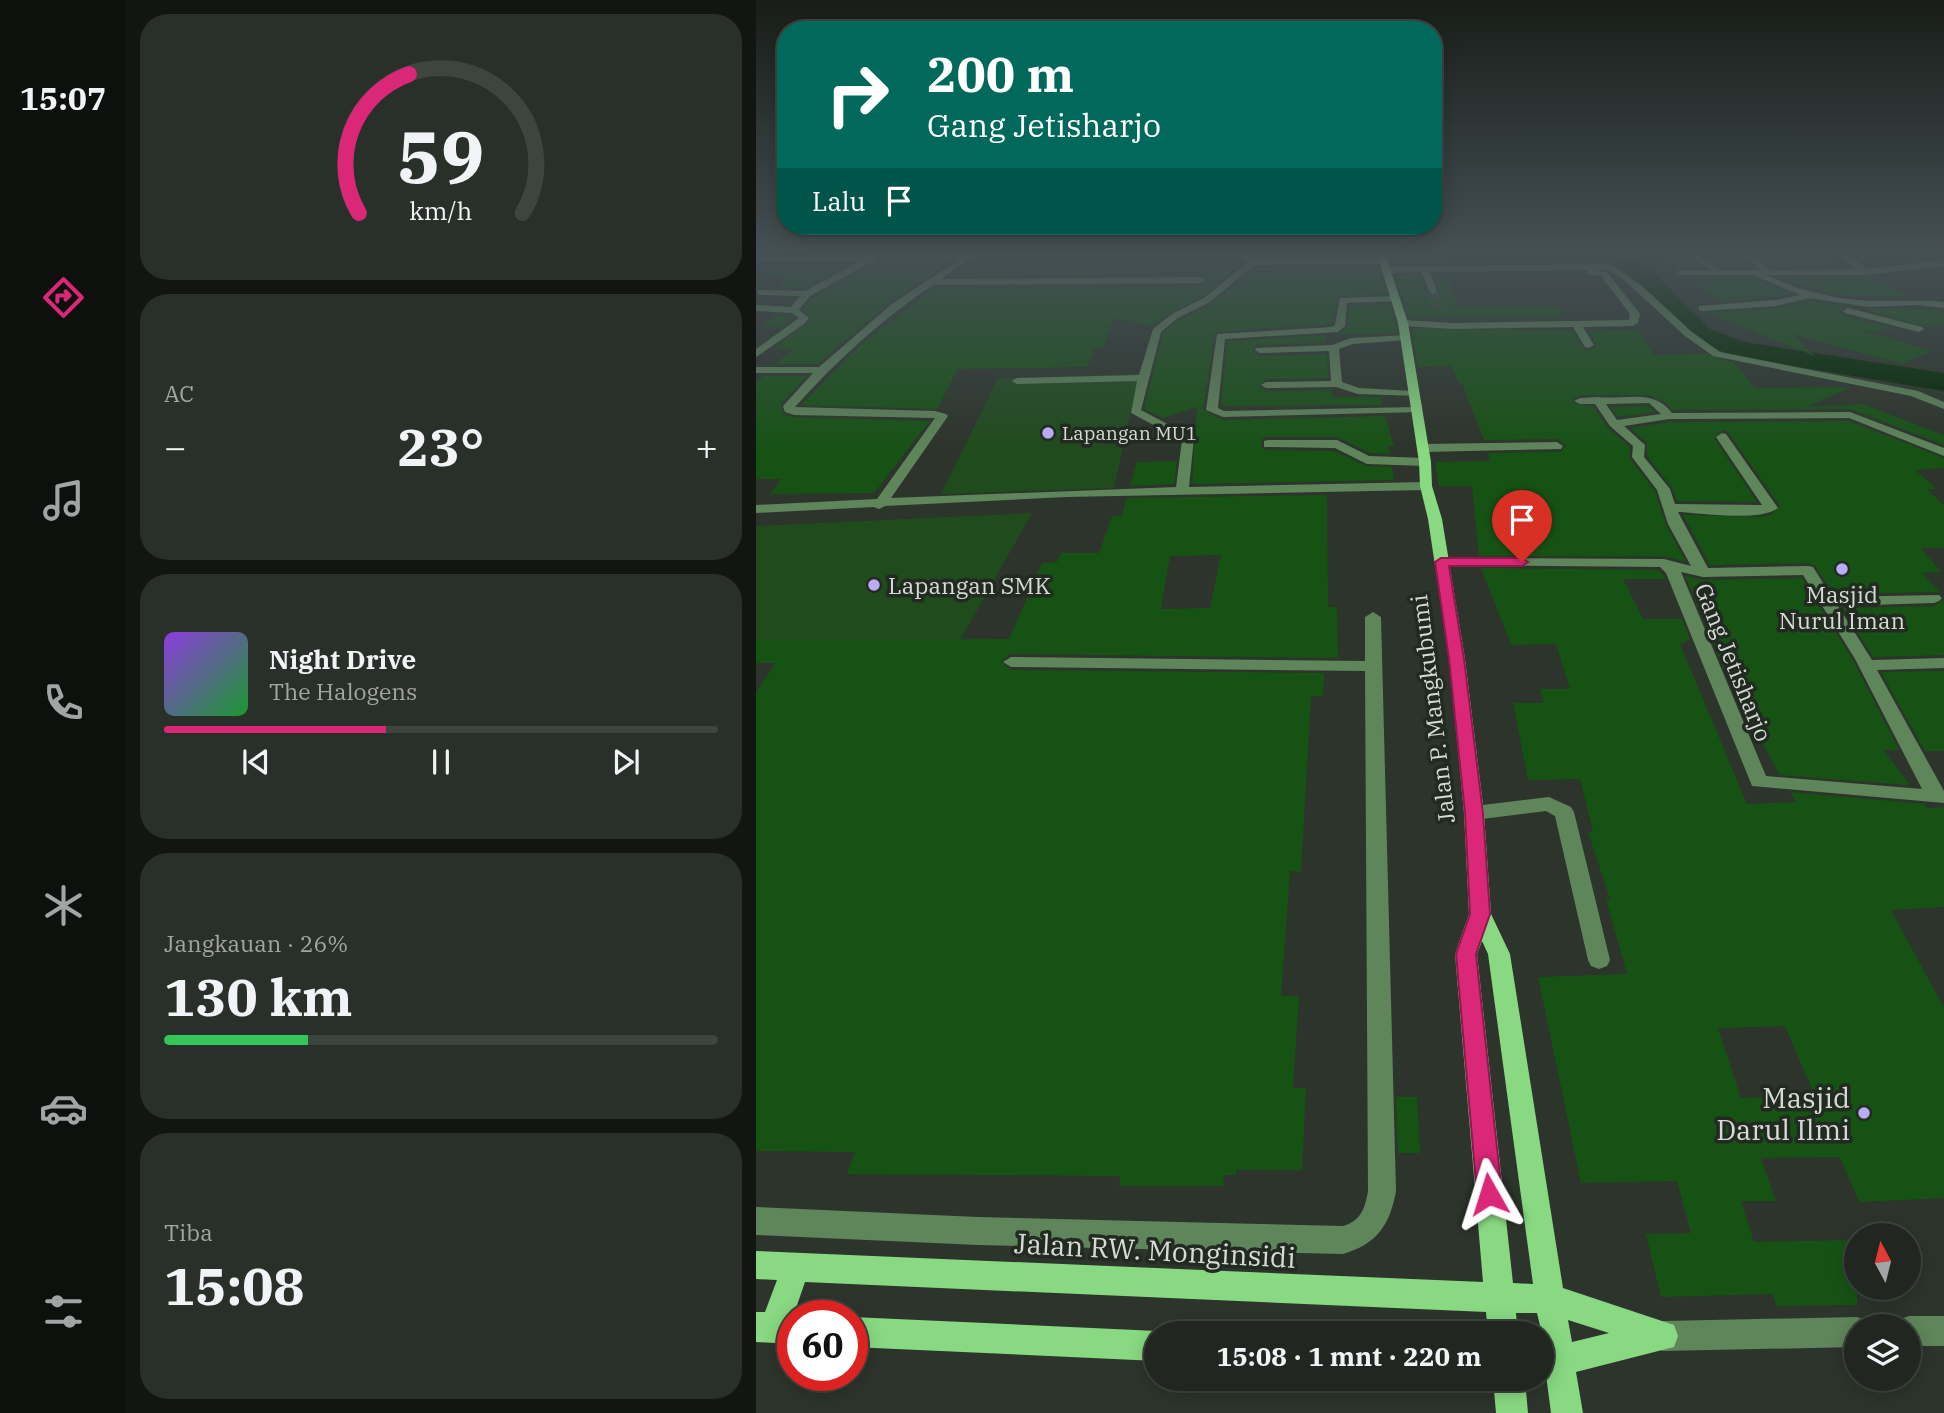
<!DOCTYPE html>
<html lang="id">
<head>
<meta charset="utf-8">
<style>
	:root { --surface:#212720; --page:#292f29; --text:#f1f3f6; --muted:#a2a5a5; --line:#3e443e; --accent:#db2777 }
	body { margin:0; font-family:"IBM Plex Serif",serif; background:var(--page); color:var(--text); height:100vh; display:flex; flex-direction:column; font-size:26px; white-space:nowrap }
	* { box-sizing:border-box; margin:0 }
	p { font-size:23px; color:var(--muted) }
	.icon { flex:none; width:38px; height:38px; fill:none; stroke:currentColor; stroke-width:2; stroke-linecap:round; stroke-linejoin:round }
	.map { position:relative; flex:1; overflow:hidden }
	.drawer { display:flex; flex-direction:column; gap:14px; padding:14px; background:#121512; width:630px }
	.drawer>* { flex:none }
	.hud { position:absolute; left:21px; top:21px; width:665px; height:214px; border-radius:28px; box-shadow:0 4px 18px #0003,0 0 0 2px var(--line); background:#00695c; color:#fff; overflow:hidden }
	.needle { width:46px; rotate:353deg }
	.buttons { position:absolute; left:1088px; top:1223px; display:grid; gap:14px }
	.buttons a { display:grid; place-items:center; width:77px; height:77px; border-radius:50%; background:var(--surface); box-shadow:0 4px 18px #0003,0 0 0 2px var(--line); font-size:35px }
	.speed { position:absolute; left:21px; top:1300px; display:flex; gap:14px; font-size:35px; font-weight:700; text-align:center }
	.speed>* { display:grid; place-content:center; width:91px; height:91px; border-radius:50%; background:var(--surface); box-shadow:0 4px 18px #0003,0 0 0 2px var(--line); line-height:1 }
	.speed .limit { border:10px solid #d22; background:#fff; color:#111 }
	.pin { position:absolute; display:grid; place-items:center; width:60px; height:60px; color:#fff; margin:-72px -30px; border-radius:50% 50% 50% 0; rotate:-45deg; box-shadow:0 0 7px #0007 }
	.pin .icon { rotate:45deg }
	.me { position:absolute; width:77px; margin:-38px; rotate:354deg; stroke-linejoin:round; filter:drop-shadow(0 0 5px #0008) }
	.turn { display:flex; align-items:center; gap:24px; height:147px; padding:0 35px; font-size:32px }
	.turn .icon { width:91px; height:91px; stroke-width:2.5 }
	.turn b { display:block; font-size:49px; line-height:60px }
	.then { display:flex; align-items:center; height:66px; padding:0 35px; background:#0003; gap:14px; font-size:26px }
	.big { font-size:52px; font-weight:700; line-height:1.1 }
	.drawer .widget { flex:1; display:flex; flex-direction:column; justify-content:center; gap:10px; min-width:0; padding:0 24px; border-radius:28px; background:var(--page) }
	.drawer .dial { align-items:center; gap:0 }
	.dial svg { height:182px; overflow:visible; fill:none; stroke:var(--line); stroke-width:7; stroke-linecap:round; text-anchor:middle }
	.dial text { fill:var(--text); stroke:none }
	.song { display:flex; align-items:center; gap:21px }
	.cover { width:84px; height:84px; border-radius:10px; background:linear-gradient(135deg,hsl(270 70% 55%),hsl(130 70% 35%)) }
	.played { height:7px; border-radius:4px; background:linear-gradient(90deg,var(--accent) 40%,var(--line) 40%) }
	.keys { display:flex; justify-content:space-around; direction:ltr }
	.heat { display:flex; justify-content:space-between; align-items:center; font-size:38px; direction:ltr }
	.charge { height:10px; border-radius:5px; background:linear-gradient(90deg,#34c759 26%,var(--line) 0) }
	.trip { position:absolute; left:388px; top:1321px; width:410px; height:70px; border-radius:35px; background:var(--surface); box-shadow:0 4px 18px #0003,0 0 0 2px var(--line); font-weight:700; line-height:70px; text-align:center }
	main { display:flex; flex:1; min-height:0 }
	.menu { display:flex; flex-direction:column; width:126px; justify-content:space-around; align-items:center; background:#0d100d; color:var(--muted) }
	.menu .icon { width:49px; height:49px }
	.menu .on { color:var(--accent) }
	.menu b { font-size:32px; color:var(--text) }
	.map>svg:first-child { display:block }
	.green { fill:#204b1d }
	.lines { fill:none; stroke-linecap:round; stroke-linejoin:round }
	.river { fill:#002a00; fill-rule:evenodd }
	.building { fill:#175215; fill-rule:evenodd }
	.minor-tunnel { stroke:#464d44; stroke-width:9; stroke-dasharray:9 4.5; stroke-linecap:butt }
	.minor { fill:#5f855b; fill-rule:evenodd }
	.major { fill:#88d981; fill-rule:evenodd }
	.route { fill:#db2777; stroke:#8e194d; stroke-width:2 }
	.poi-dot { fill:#b9abf7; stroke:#222a22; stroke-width:2.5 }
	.labels { text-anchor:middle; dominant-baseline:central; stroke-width:7; stroke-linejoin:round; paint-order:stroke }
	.far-poi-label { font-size:19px; fill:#d6dbd5; stroke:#222a22; text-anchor:start }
	.poi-label { font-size:23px; fill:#d6dbd5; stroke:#222a22; text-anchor:start }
	.street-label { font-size:23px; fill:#d6dbd5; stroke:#222a22 }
	.near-poi-label { font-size:28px; fill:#d6dbd5; stroke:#222a22; text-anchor:end }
	.near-street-label { font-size:28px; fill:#d6dbd5; stroke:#222a22 }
</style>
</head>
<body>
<main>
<nav class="menu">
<b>15:07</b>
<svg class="icon on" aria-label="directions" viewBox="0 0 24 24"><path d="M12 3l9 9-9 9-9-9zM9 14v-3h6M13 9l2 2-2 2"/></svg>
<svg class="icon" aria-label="music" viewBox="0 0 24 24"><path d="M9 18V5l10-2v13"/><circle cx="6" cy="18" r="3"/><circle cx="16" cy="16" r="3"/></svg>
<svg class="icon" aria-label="phone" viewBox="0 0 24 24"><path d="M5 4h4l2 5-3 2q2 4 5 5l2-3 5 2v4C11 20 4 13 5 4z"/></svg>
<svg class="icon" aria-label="climate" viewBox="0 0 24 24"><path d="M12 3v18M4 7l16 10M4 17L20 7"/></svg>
<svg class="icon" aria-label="car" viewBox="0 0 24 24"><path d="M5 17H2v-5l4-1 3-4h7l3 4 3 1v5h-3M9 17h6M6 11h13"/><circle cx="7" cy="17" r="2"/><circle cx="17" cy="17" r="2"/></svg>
<svg class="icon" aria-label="filters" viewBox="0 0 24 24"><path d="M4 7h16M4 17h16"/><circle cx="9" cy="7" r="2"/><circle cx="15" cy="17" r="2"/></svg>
</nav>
<section class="drawer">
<div class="widget dial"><svg viewBox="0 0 100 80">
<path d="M14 69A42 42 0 1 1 86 69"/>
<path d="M14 69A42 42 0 0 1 36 8" stroke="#db2777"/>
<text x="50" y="56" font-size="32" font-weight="700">59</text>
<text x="50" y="72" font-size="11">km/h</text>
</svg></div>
<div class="widget"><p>AC</p>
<div class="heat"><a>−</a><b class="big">23°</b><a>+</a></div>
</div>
<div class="widget">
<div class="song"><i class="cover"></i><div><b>Night Drive</b><p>The Halogens</p></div></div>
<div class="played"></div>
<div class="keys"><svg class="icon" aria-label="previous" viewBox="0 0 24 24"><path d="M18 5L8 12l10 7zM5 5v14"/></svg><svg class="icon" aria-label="pause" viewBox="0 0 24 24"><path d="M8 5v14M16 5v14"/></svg><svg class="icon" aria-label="next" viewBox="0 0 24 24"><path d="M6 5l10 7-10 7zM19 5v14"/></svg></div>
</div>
<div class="widget"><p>Jangkauan · 26%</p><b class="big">130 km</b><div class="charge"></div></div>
<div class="widget"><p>Tiba</p><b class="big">15:08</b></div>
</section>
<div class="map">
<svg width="1188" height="1413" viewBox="0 0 1188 1413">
	<rect width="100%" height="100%" fill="#2c342b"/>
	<path class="green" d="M383 374 358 488 185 494 242 378Z
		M276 513 202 644H0V526Z"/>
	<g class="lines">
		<path class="river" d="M842 253H868L896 271 954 329 988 342 1188 373V391L982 357 936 341 880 281Z"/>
	</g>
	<path class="building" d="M492 253H591L592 256 499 257Z
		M637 253H686L689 264H635L634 259H639Z
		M928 253 946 267 921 268 903 254Z
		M945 253H984L998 267H966Z
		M1000 253 1072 257 1080 267H1015Z
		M124 255 195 261 134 302 62 364H19L38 349H17L55 320 47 310 56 298 119 263Z
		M485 261 487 263 447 296 415 312 396 326 358 318 347 348H339L331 367 202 369 181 409 45 405 106 343 178 288 445 286 452 280 445 274 193 276 201 271 474 270 476 264H484Z
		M33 264H94L48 288H23L29 284H20L33 277 7 275Z
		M622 267 630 294 582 296 575 324 459 332 447 410 467 420 629 416 638 446H632L634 454 614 453 581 437H511L506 439 505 447 508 450 578 451 610 466 636 467 638 480 436 484 441 407 407 418 388 409 407 333 423 320 456 304 499 268Z
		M692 274 701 306H801L807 318H653L639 275H664L671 292 677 297 684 292 678 275Z
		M1113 277 1158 298 1082 295 1023 278Z
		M933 278H996L1035 294 964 302Z
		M1054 301 1090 306 1084 311 1088 316 1140 329 1108 331 1176 351 1146 364 1036 334 1059 356 950 313 1020 309Z
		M634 304 641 333 570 335H582L591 328 593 306Z
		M1104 308 1183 310 1188 312V326L1170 327Z
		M19 315 38 318 26 327H3L20 317H15Z
		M656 329 812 330 816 331 827 348 832 351 841 346 832 331 882 330 898 355 950 354 979 363 999 388 1095 387 1050 407 1106 404 1188 435V445L1094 409 917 410 910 403 892 395H824L816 400 817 403 838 407 852 428 874 447V459L899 491 910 525 930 562 908 556H723L716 486H683L679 462 734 461 732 453 805 452 810 445 801 439 728 440 706 383H703L695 366 662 367Z
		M569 335 570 343 500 345 496 351 504 356 571 354 572 378 510 379 503 386 510 391 575 390 576 397H625L626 405 465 406 471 341Z
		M7 376H51L25 404 27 413 37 417 174 421 118 493 14 494 25 479H0V382Z
		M892 406 899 412 862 417 855 407Z
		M1093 421 1188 458V468L1159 470 1181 489H1170L1188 505V548H1164L1186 572 1166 573 1185 593 1188 596 1183 592 1077 594 1059 566 1053 563 954 565 927 515 1002 517 1015 515 1024 506 972 432 967 430 958 438 1001 502 921 501 916 487 891 456V443L874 428 913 422Z
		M421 461 418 484 374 486 381 462Z
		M571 495 572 607H581L582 658 255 654 245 661 255 670 568 673 567 696H555L545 872 534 871 525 996H543L537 1088H550L546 1170H480V1175H468L467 1186H363L364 1176 91 1174 99 1152 0 1151V692L20 663H0V640L253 639 286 563 301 562 305 553H343L356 516H366L371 498ZM465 555 454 608 405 609 414 556Z
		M725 568 903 570 910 579H867L887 619H926L934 639 924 644 991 804 1040 802 1034 792 1168 804 1171 808 1188 807V907L1135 910 1188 1008V1198L1103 1202 1084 1157 1005 1158 1020 1201H985L998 1242 1094 1240 1101 1257V1305L1020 1306 1017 1294 905 1297 890 1234 935 1233 921 1181 825 1183 782 977 871 974 850 899H854L832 832 837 831 824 779 772 780 757 703H788L784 689H814L800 644 755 645ZM1029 1026 1059 1096 985 1098 962 1028Z
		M929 576 947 580 1046 578 1097 660 1143 750H1127L1154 785 1024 775 977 691Z
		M1188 600V655L1117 657 1087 608 1178 606Z
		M1188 671V751H1169L1125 672Z
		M640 1097H661L664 1153H642Z"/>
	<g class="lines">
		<path class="minor-tunnel" d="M677 291 682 307"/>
		<path class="minor" d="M114 253H122L118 261 54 296 43 310 53 318 48 324 0 357V349L43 318 36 313 0 311V305L35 307 44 296 3 295 0 290 49 291 104 261H0V257H112Z
			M131 253H222L185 279 445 277 449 280 445 283 177 285C126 319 80 361 39 407L179 411 190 414 192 416 135 498 420 487 426 440 375 413 381 381 261 384 256 381 261 378 383 375 397 329 416 314 448 298 491 263 479 253H488L498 260 625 258 629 261 625 264 498 265 454 302 422 318 405 332 385 410 438 438 433 487 670 482 676 486 670 490 310 497 129 506 123 509 118 507 0 513V505L121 499 179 418 38 415 29 412 27 406 57 373H0V367H63L136 304 204 259Z
			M931 253H940L965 270H1004L987 253H996L1014 270 1101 269 1081 253H1090L1111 269 1188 260V266L1109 275H1010L1041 288 1082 298 1112 301H1179L1188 302V308L1160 305 1112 307 1054 298 1020 306 946 311 943 310V306L1020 300 1044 295 997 275H920L923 270H954Z
			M854 264 885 285 936 332 964 352 1162 391 1188 402V409L1155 396 957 356 929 336 866 278 852 270H836L851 272 884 314 882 323 877 326 827 327 838 345 833 348 829 347 817 327 697 329 647 326 642 323 647 320 697 323 873 320 874 314 845 276 831 274 832 270 674 272 681 291 677 294 673 291 666 272 629 273 625 270 629 267Z
			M639 296 644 299 642 301 591 303 589 326 582 332 469 339 462 408 468 411 660 407 666 410 664 412 467 417 450 410 461 334 576 327 579 325 584 298Z
			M1092 308 1166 327 1168 329 1163 332 1089 313 1087 311Z
			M652 335 654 337 649 340 597 344 583 349 586 382 603 388 657 391 661 392V396L602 394 580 387 510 388 505 385 510 382 575 381 573 351 504 353 499 350 500 348 576 345 595 338Z
			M842 397C869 400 898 388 916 413L1094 412 1188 448V456L1093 418 913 419 868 426 889 445 888 457 914 489 919 504 1006 505 960 437 966 433 970 434 1022 508C1005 522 944 513 922 512L952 568 1052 566 1057 567 1076 597 1183 595 1186 598 1183 601 1178 603 1082 606 1116 660 1188 658V668L1121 670 1188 791V803L996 786 910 573 904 567 681 565V559L686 558 908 559 935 566 912 524 901 490 876 457 877 446 854 426 839 404H824L818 401 824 398ZM893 403 905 414 861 420 850 404ZM925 572 947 577 1047 575 1099 659 1166 789 1010 776Z
			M512 440H581L613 456 669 458 675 462 669 466 611 464 579 448 508 447V441Z
			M801 442 807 446 805 449 667 452 661 448 667 444Z
			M617 612 625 617 640 1191C634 1225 621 1244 587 1254L222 1245 0 1235V1207L222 1217 587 1226C605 1221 609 1208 612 1191L609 671 255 667 247 662 255 657 609 661V617Z
			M793 797 815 807 818 812 854 960 851 966 843 969 835 966 832 960 799 816 790 811 718 820 711 818 708 813 711 808 718 806Z
			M1153 1316H1188V1346H1153V1326H1140L1142 1320Z
			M1101 1317 1112 1321 1114 1326H1101V1347L907 1351 896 1347 892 1336 896 1325 907 1321Z"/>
		<path class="major" d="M621 253H629L652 323 675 462 676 486 686 519 709 659 728 813 735 914 754 954 807 1288 918 1325 922 1336 918 1347 820 1372 827 1413H795L790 1375H786V1334L781 1313H760L762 1334H732L730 1312 49 1282 38 1314 42 1316H37V1344L0 1342V1312H9L21 1280 0 1279V1251L727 1282 699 954 713 914 708 813 693 659 672 519 664 486 663 462 642 323ZM726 941 732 954 777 1284 757 1283 721 954ZM812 1320 853 1333 816 1342Z
			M96 1317 401 1331 408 1334H401V1361L96 1347Z
			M737 1379H769L772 1413H740Z"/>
	</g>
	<linearGradient id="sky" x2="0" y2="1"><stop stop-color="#181d18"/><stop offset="0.56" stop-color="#455055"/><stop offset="1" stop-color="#455055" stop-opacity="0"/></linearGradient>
	<rect width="1188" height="451" fill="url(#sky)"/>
	<path class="route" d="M685 558H766L772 562 766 566H693L708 659 727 813 734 914 720 954 746 1194 742 1202 733 1205 725 1202 721 1194 700 954 714 914 709 813 693 659 679 562Z"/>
	<g class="poi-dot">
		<circle cx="292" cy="433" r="7"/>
		<circle cx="1086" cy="569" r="7"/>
		<circle cx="118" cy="585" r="7"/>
		<circle cx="1108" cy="1113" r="7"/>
	</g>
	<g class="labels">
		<g class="far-poi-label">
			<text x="306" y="433">Lapangan MU1</text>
		</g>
		<g class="poi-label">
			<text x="132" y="585">Lapangan SMK</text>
			<text x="1086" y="594" text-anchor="middle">Masjid<tspan x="1086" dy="26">Nurul Iman</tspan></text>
		</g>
		<g class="street-label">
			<text transform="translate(978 662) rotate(68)">Gang Jetisharjo</text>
			<text transform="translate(676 709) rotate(-97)">Jalan P. Mangkubumi</text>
		</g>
		<g class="near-poi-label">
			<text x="1094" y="1097">Masjid<tspan x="1094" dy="32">Darul Ilmi</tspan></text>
		</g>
		<g class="near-street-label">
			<text transform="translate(399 1250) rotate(3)">Jalan RW. Monginsidi</text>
		</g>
	</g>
</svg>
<div class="buttons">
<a><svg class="needle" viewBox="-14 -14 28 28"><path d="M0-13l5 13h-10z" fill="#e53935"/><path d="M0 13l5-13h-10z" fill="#a2a5a5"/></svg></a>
<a><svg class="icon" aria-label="layers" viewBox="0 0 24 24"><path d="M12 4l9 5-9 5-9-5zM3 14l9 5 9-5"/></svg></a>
</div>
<div class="speed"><div class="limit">60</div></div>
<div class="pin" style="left:766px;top:562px;background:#d93025"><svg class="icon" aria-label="arrive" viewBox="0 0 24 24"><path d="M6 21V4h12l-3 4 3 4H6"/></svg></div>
<svg class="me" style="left:733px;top:1194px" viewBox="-20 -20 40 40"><path d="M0-17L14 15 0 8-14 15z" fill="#db2777" stroke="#fff" stroke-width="4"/></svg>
<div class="trip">15:08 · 1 mnt · 220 m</div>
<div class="hud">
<div class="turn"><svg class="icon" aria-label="right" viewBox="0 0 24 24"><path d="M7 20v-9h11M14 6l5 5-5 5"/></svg><div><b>200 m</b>Gang Jetisharjo</div></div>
<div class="then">Lalu<svg class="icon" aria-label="arrive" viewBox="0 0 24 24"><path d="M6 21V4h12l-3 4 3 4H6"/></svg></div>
</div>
</div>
</main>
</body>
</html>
